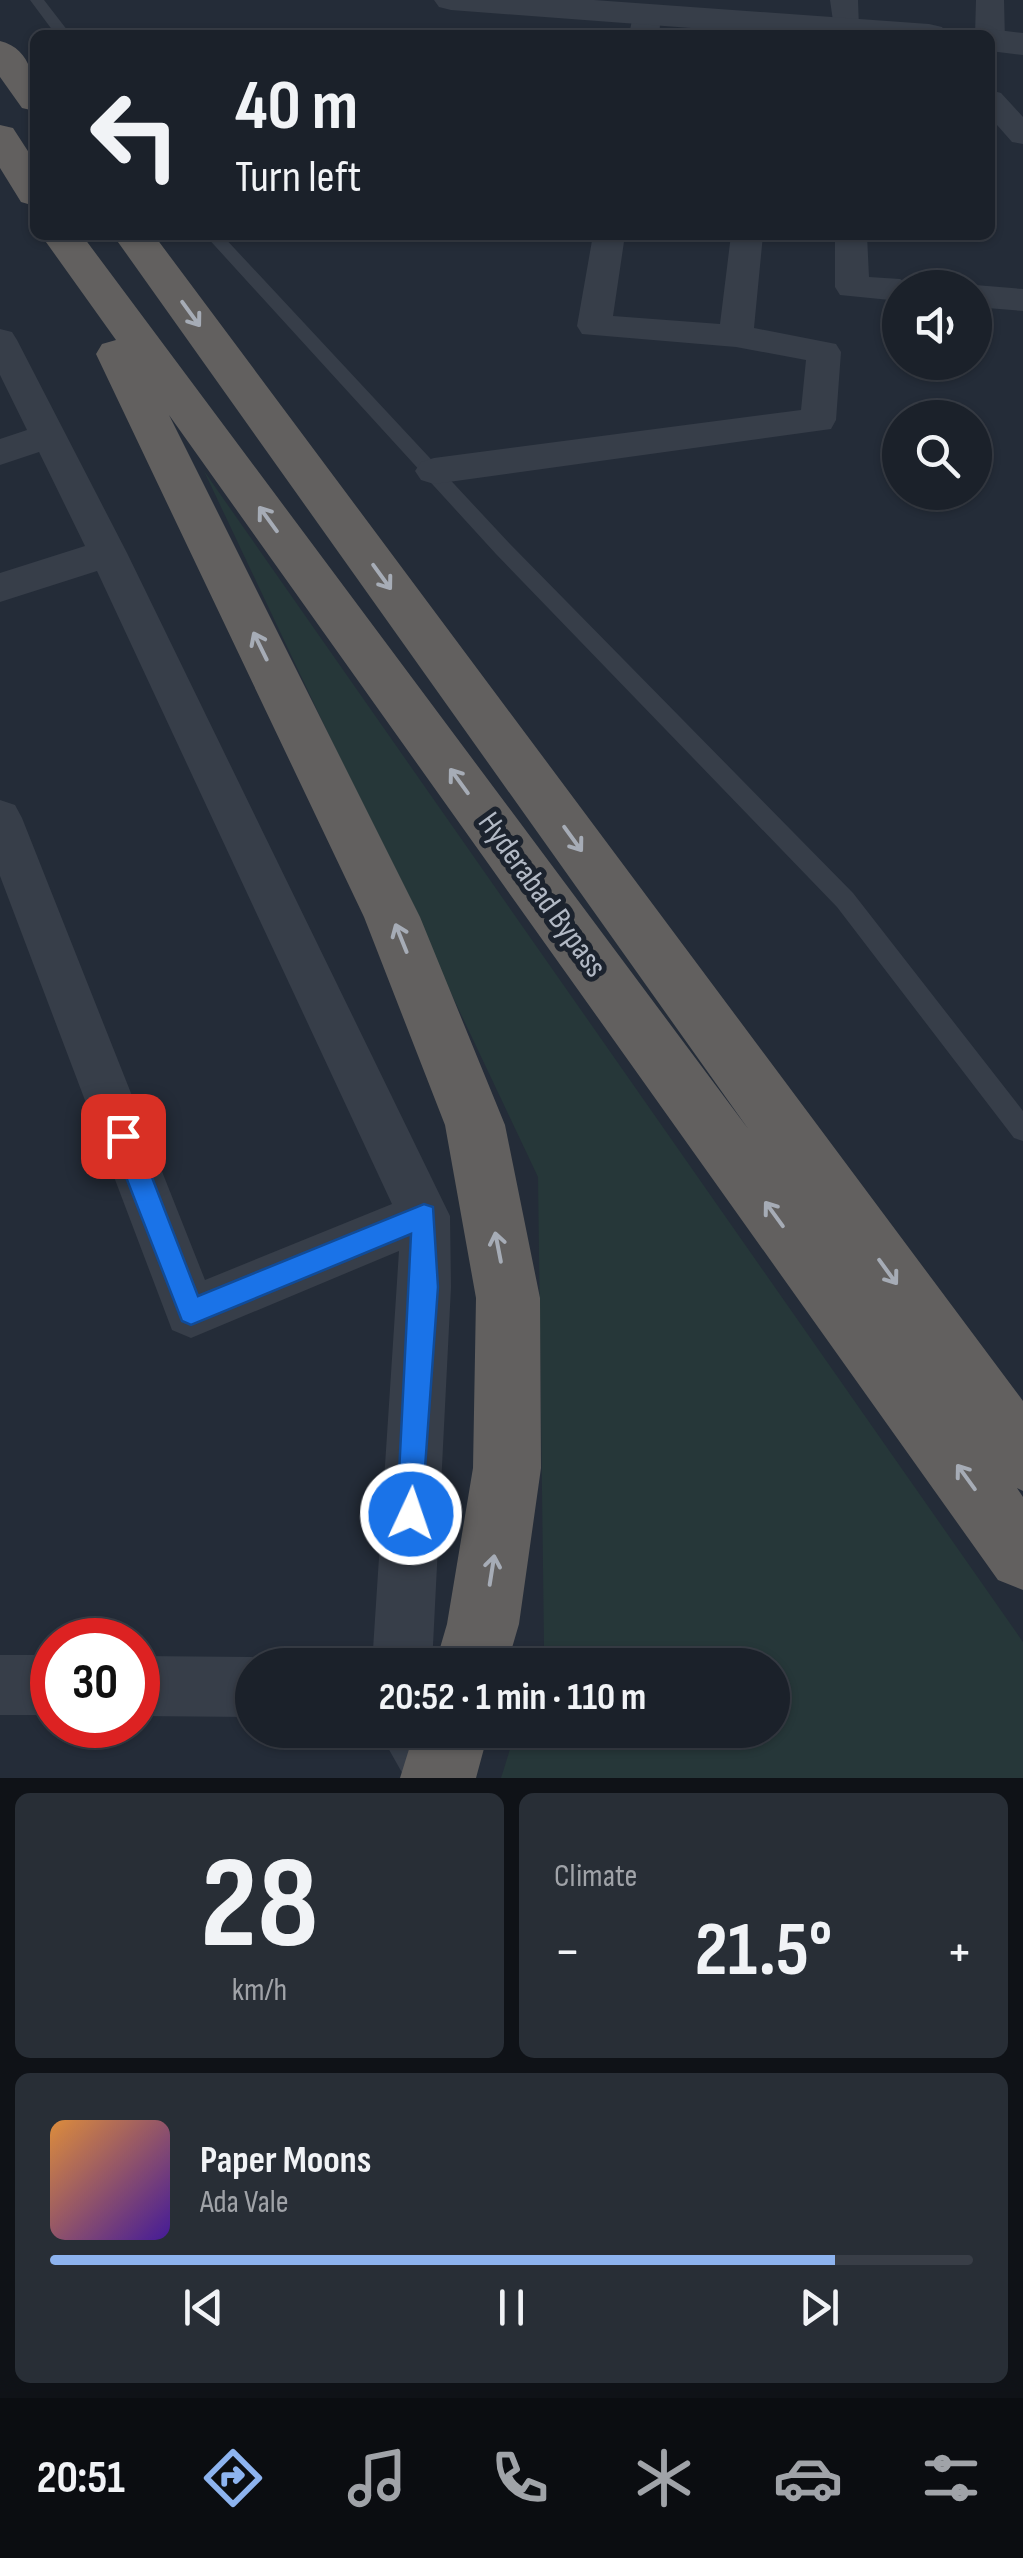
<!DOCTYPE html>
<html lang="en">
<head>
<meta charset="utf-8">
<style>
	:root { --surface:#1b212a; --page:#282e36; --text:#f1f3f6; --muted:#a0a3a8; --line:#393e47; --accent:#8db3ef }
	body { margin:0; font-family:"Sofia Sans Condensed",sans-serif; background:var(--page); color:var(--text); height:100vh; display:flex; flex-direction:column; font-size:38px; white-space:nowrap }
	* { box-sizing:border-box; margin:0 }
	p { font-size:32px; color:var(--muted) }
	.icon { flex:none; width:55px; height:55px; fill:none; stroke:currentColor; stroke-width:2; stroke-linecap:round; stroke-linejoin:round }
	.map { position:relative; height:1778px; overflow:hidden }
	.details { display:flex; flex-direction:column; gap:15px; padding:15px; background:#0f1217; flex:1 }
	.details>* { flex:none }
	.hud { position:absolute; left:30px; top:30px; width:965px; height:210px; border-radius:15px; box-shadow:0 2px 8px #0004,0 0 0 2px var(--line); background:#1b212a; color:var(--text); overflow:hidden }
	.fabs { position:absolute; left:882px; top:270px; display:grid; gap:20px }
	.fabs a { display:grid; place-items:center; width:110px; height:110px; border-radius:50%; background:var(--surface); box-shadow:0 2px 8px #0004,0 0 0 2px var(--line); font-size:50px }
	.speed { position:absolute; left:30px; top:1618px; display:flex; gap:20px; font-size:50px; font-weight:700; text-align:center }
	.speed>* { display:grid; place-content:center; width:130px; height:130px; border-radius:50%; background:var(--surface); box-shadow:0 2px 8px #0004,0 0 0 2px var(--line); line-height:1 }
	.speed .limit { border:15px solid #d22; background:#fff; color:#111 }
	.pin { position:absolute; display:grid; place-items:center; width:85px; height:85px; color:#fff; margin:-42px; border-radius:20px; box-shadow:0 5px 15px #0006 }
	.me { position:absolute; width:110px; margin:-55px; rotate:3deg; stroke-linejoin:round; filter:drop-shadow(0 0 8px #0008) }
	.turn { display:flex; align-items:center; gap:35px; height:210px; padding:0 40px; font-size:45px }
	.turn .icon { width:130px; height:130px; stroke-width:2.5 }
	.turn b { display:block; font-size:70px; line-height:85px }
	.big { font-size:75px; font-weight:700; line-height:1.1 }
	.details .card { flex:1; display:flex; flex-direction:column; justify-content:center; gap:15px; min-width:0; padding:0 35px; border-radius:15px; background:var(--page) }
	.details .dial { align-items:center; gap:0 }
	.dial b { font-size:130px; line-height:1 }
	.song { display:flex; align-items:center; gap:30px }
	.cover { width:120px; height:120px; border-radius:15px; background:linear-gradient(135deg,hsl(30 70% 55%),hsl(260 70% 35%)) }
	.played { height:10px; border-radius:5px; background:linear-gradient(90deg,var(--accent) 85%,var(--line) 85%) }
	.keys { display:flex; justify-content:space-around; direction:ltr }
	.heat { display:flex; justify-content:space-between; align-items:center; font-size:55px; direction:ltr }
	.details .tiles { flex:1; display:grid; gap:15px; grid-template-columns:1fr 1fr }
	.card:last-child { grid-column:span 2 }
	.trip { position:absolute; left:235px; top:1648px; width:555px; height:100px; border-radius:50px; background:var(--surface); box-shadow:0 2px 8px #0004,0 0 0 2px var(--line); font-weight:700; line-height:100px; text-align:center }
	.menu { display:flex; height:160px; justify-content:space-around; align-items:center; background:#0b0d11; color:var(--muted) }
	.menu .icon { width:70px; height:70px }
	.menu .selected { color:var(--accent) }
	.menu b { font-size:45px; color:var(--text) }
	.map>svg:first-child { display:block }
	.green { fill:#263739 }
	.lines { fill:none; stroke-linecap:round; stroke-linejoin:round }
	.service { fill:#373e49; fill-rule:evenodd }
	.minor { fill:#373e49; fill-rule:evenodd }
	.tertiary { fill:#373e49; fill-rule:evenodd }
	.trunk { fill:#62605f; fill-rule:evenodd }
	.oneway { stroke:#a6acb6 }
	.route { fill:#1a73e8; stroke:#114b97; stroke-width:2.5 }
	.labels { text-anchor:middle; dominant-baseline:central; stroke-width:10; stroke-linejoin:round; paint-order:stroke }
	.street-label { font-size:32px; fill:#b2b9c5; stroke:#1c232e }
</style>
</head>
<body>
<div class="map">
<svg width="1023" height="1778" viewBox="0 0 1023 1778">
	<rect width="100%" height="100%" fill="#242c38"/>
	<path class="green" d="M204 471 1023 1642V1778H501L516 1730H772V1665H537L544 1646 538 1177Z"/>
	<g class="lines">
		<path class="service" d="M30 0H44L71 35H56Z
			M205 235H222L510 544 853 893 1023 1111V1141L1014 1138 837 907 496 554Z"/>
		<path class="minor" d="M830 0H858L859 29 855 35H835Z
			M976 0H1004L1005 40 1000 46 990 49V35H975Z
			M647 6 661 15 659 35H629L633 15Z
			M990 90 1001 93 1023 117V144L1012 142 990 117Z
			M593 235H625L613 316 720 324 731 235H763L754 328 836 344 841 352 836 420 831 429 434 484 421 480 415 471 421 462 434 458 801 410 806 360 736 347 582 334 577 326Z
			M835 235H867L869 277 900 279 915 288H900V301L840 295 835 287Z
			M975 285 1023 289V311L975 307V288H966Z
			M0 329 12 332 17 340 127 553 450 1216 451 1287 432 1665H372L399 1251 191 1338 172 1330 0 876V800L15 805 22 818 205 1280 392 1204 97 571 0 602V573L85 546 39 452 0 465V439L27 430 0 375Z
			M0 1655H52V1715H0Z
			M138 1656 252 1657 271 1665H252V1717L138 1716Z
			M378 1730H444L461 1753 469 1778H405Z"/>
		<path class="tertiary" d="M434 0H594L929 24 942 27 947 35H784L451 10 439 7Z
			M990 29 1023 33V55L990 51V35H976Z"/>
		<path class="trunk" d="M0 41C33 49 35 83 35 111L22 108 0 77Z
			M0 125 13 128 35 162V206L21 202 0 168Z
			M41 235H82L749 1130 113 235H154L1023 1401V1491L1017 1488 1023 1497V1590L998 1580 169 415 420 917 505 1125 540 1298 541 1468 519 1624 507 1665H435L447 1624 473 1468 476 1298 445 1125 364 917 96 354 102 344 116 340Z
			M415 1730H489L476 1778H400Z"/>
	</g>
	<defs><path id="oneway-shaft" d="M-6 0H5M1.5-3L5.5 0L1.5 3" fill="none" stroke-width="1.6" stroke-linecap="round" stroke-linejoin="round" transform="scale(2.5)"/></defs>
	<g class="oneway">
		<use href="#oneway-shaft" transform="translate(191 314) rotate(54)"/>
		<use href="#oneway-shaft" transform="translate(268 519) rotate(-126)"/>
		<use href="#oneway-shaft" transform="translate(382 577) rotate(54)"/>
		<use href="#oneway-shaft" transform="translate(260 646) rotate(-116)"/>
		<use href="#oneway-shaft" transform="translate(459 781) rotate(-126)"/>
		<use href="#oneway-shaft" transform="translate(573 839) rotate(54)"/>
		<use href="#oneway-shaft" transform="translate(401 938) rotate(-112)"/>
		<use href="#oneway-shaft" transform="translate(774 1214) rotate(-126)"/>
		<use href="#oneway-shaft" transform="translate(498 1247) rotate(-101)"/>
		<use href="#oneway-shaft" transform="translate(888 1272) rotate(54)"/>
		<use href="#oneway-shaft" transform="translate(966 1477) rotate(-126)"/>
		<use href="#oneway-shaft" transform="translate(492 1570) rotate(-81)"/>
	</g>
	<path class="route" d="M123 1124 132 1128 136 1136 198 1296 424 1204 433 1207 438 1287 421 1524 411 1528 401 1524 397 1514 411 1234 191 1325 182 1321 110 1136 114 1128Z"/>
	<g class="labels">
		<g class="street-label">
			<text transform="translate(542 895) rotate(54)">Hyderabad Bypass</text>
		</g>
	</g>
</svg>
<div class="fabs">
<a><svg class="icon" aria-label="sound" viewBox="0 0 24 24"><path d="M4 9h4l5-4v14l-5-4H4zM17 9q2 3 0 6"/></svg></a>
<a><svg class="icon" aria-label="search" viewBox="0 0 24 24"><circle cx="10" cy="10" r="6"/><path d="M15 15l6 6"/></svg></a>
</div>
<div class="speed"><div class="limit">30</div></div>
<div class="pin" style="left:123px;top:1136px;background:#d93025"><svg class="icon" aria-label="arrive" viewBox="0 0 24 24"><path d="M6 21V4h12l-3 4 3 4H6"/></svg></div>
<svg class="me" style="left:411px;top:1514px" viewBox="-20 -20 40 40"><circle r="17" fill="#1a73e8" stroke="#fff" stroke-width="3"/><path d="M0-11L8 9 0 5-8 9z" fill="#fff"/></svg>
<div class="trip">20:52 · 1 min · 110 m</div>
<div class="hud">
<div class="turn"><svg class="icon" aria-label="left" viewBox="0 0 24 24"><path d="M17 20v-9H6M10 6l-5 5 5 5"/></svg><div><b>40 m</b>Turn left</div></div>
</div>
</div>
<section class="details">
<div class="tiles">
<div class="card dial"><b>28</b><p>km/h</p></div>
<div class="card"><p>Climate</p>
<div class="heat"><a>−</a><b class="big">21.5°</b><a>+</a></div>
</div>
<div class="card">
<div class="song"><i class="cover"></i><div><b>Paper Moons</b><p>Ada Vale</p></div></div>
<div class="played"></div>
<div class="keys"><svg class="icon" aria-label="previous" viewBox="0 0 24 24"><path d="M18 5L8 12l10 7zM5 5v14"/></svg><svg class="icon" aria-label="pause" viewBox="0 0 24 24"><path d="M8 5v14M16 5v14"/></svg><svg class="icon" aria-label="next" viewBox="0 0 24 24"><path d="M6 5l10 7-10 7zM19 5v14"/></svg></div>
</div>
</div>
</section>
<nav class="menu">
<b>20:51</b>
<svg class="icon selected" aria-label="directions" viewBox="0 0 24 24"><path d="M12 3l9 9-9 9-9-9zM9 14v-3h6M13 9l2 2-2 2"/></svg>
<svg class="icon" aria-label="music" viewBox="0 0 24 24"><path d="M9 18V5l10-2v13"/><circle cx="6" cy="18" r="3"/><circle cx="16" cy="16" r="3"/></svg>
<svg class="icon" aria-label="phone" viewBox="0 0 24 24"><path d="M5 4h4l2 5-3 2q2 4 5 5l2-3 5 2v4C11 20 4 13 5 4z"/></svg>
<svg class="icon" aria-label="climate" viewBox="0 0 24 24"><path d="M12 3v18M4 7l16 10M4 17L20 7"/></svg>
<svg class="icon" aria-label="car" viewBox="0 0 24 24"><path d="M5 17H2v-5l4-1 3-4h7l3 4 3 1v5h-3M9 17h6M6 11h13"/><circle cx="7" cy="17" r="2"/><circle cx="17" cy="17" r="2"/></svg>
<svg class="icon" aria-label="filters" viewBox="0 0 24 24"><path d="M4 7h16M4 17h16"/><circle cx="9" cy="7" r="2"/><circle cx="15" cy="17" r="2"/></svg>
</nav>
</body>
</html>
